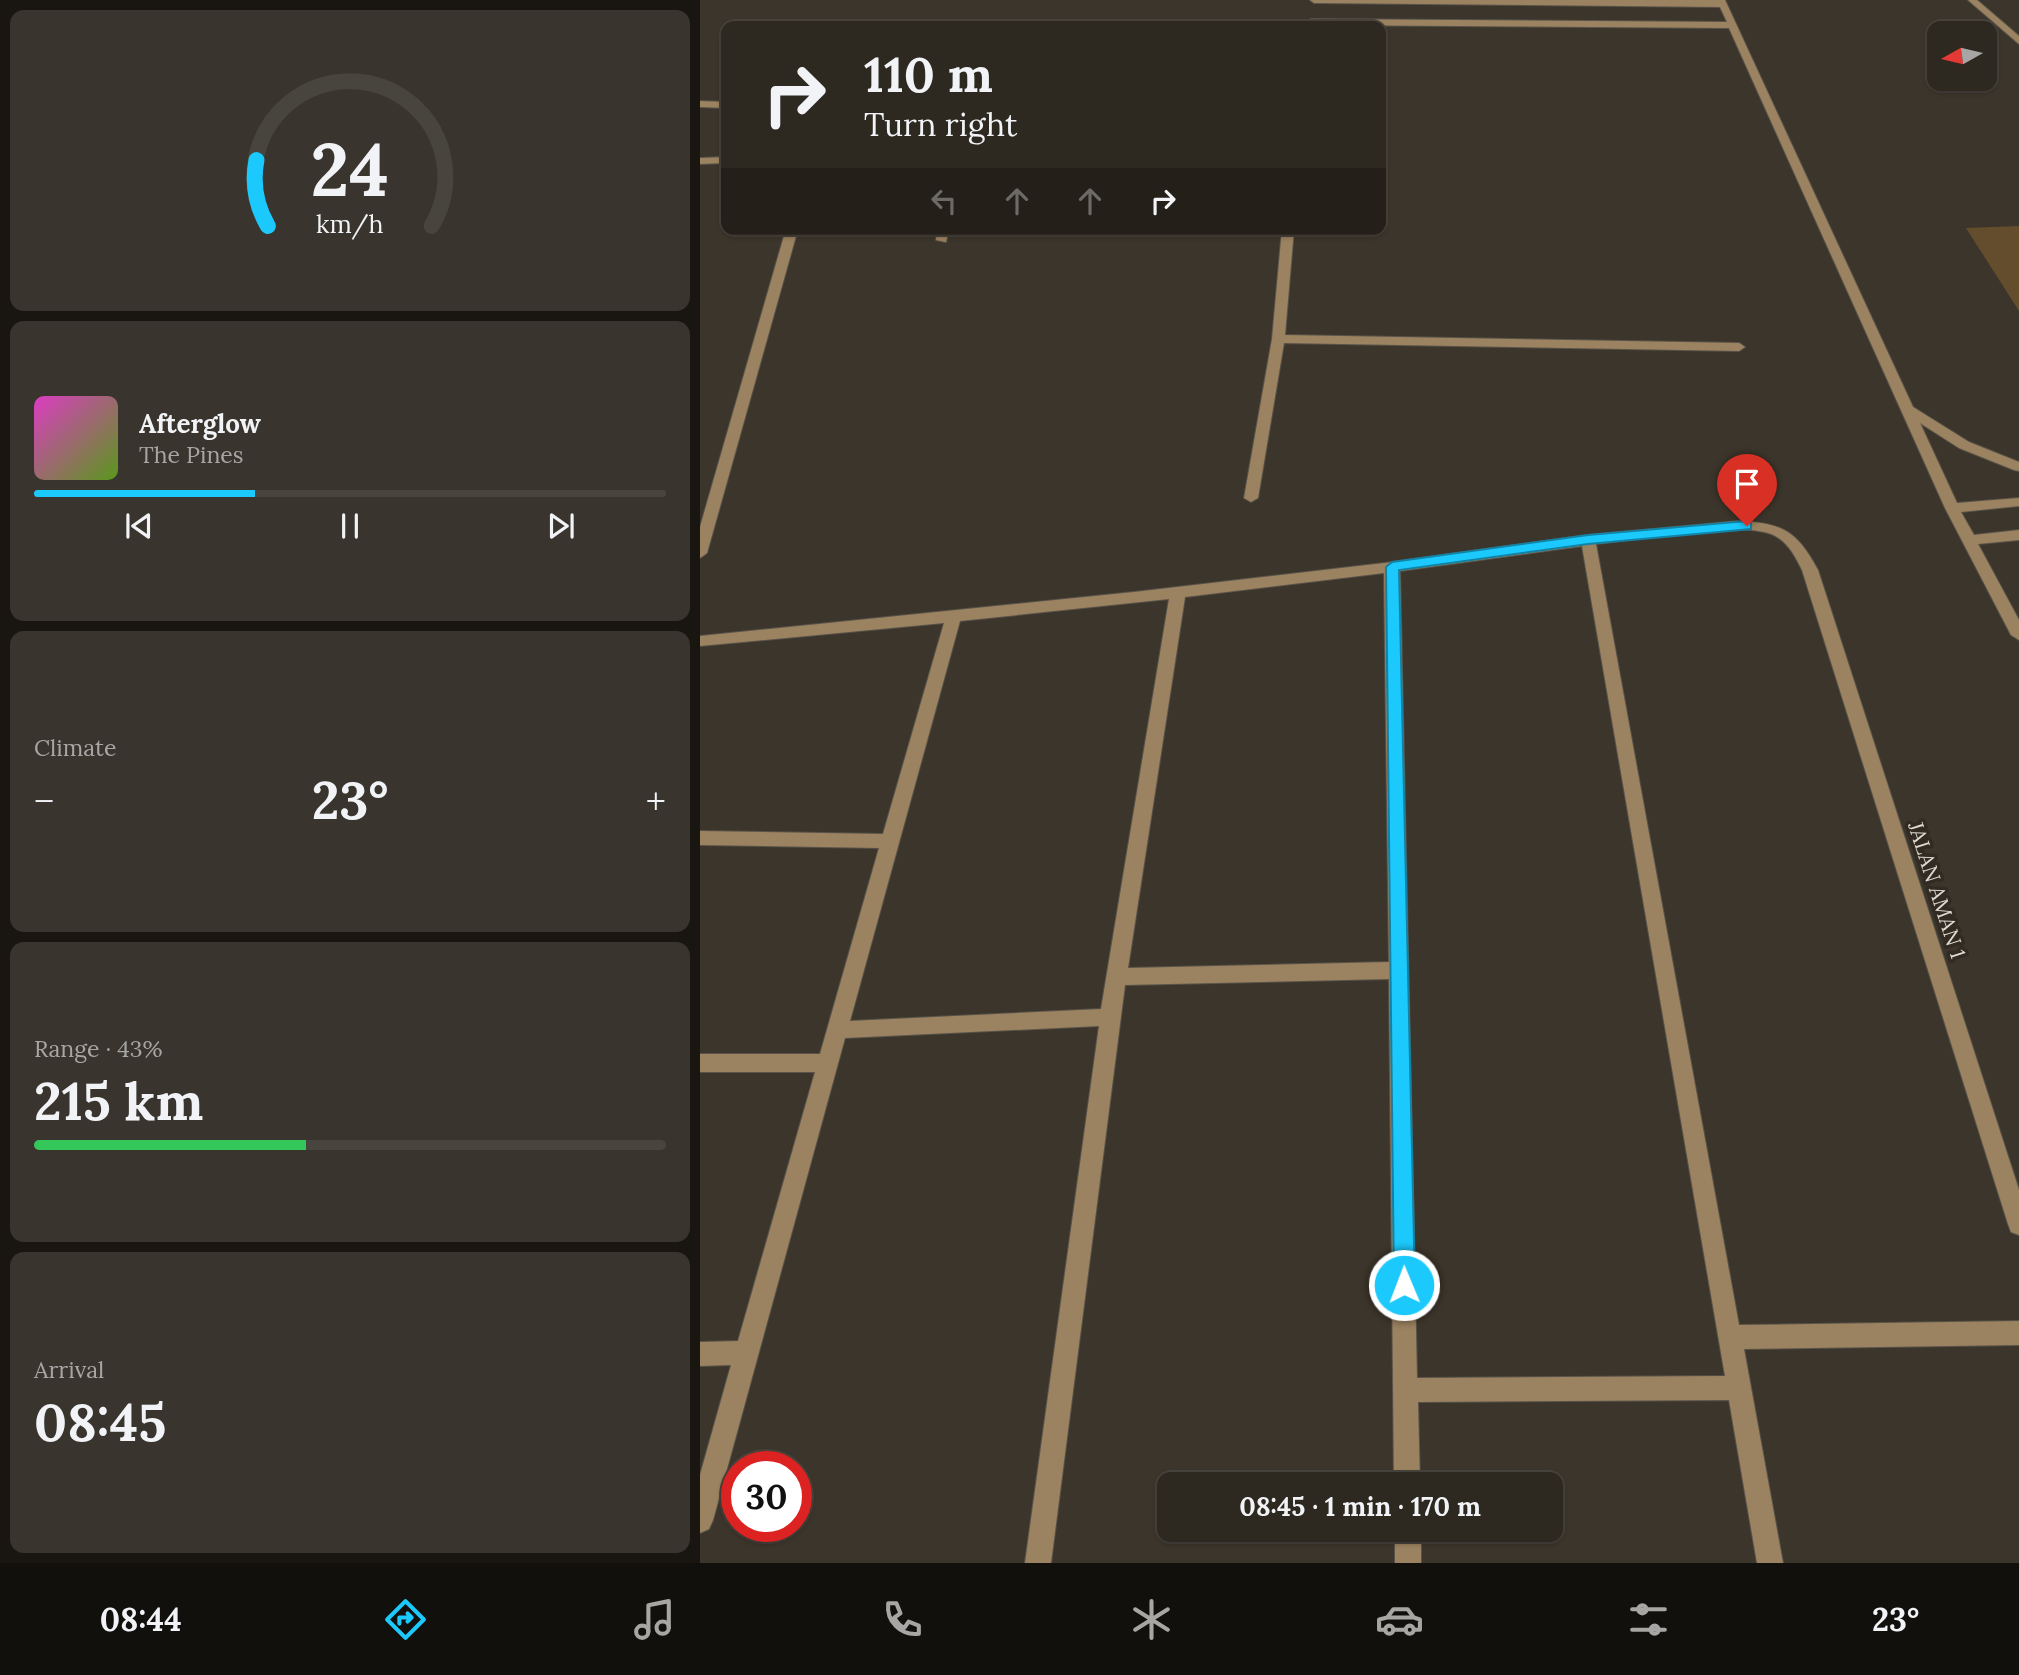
<!DOCTYPE html>
<html lang="en">
<head>
<meta charset="utf-8">
<style>
	:root { --surface:#2d2820; --page:#39342d; --text:#f1f3f6; --muted:#a7a6a5; --line:#48443e; --accent:#1cc9fc }
	body { margin:0; font-family:Lora,serif; background:var(--page); color:var(--text); height:100vh; display:flex; flex-direction:column; font-size:26px; white-space:nowrap }
	* { box-sizing:border-box; margin:0 }
	p { font-size:23px; color:var(--muted) }
	.icon { flex:none; width:38px; height:38px; fill:none; stroke:currentColor; stroke-width:2; stroke-linecap:round; stroke-linejoin:round }
	.map { position:relative; flex:1; overflow:hidden }
	.sheet { display:flex; flex-direction:column; gap:10px; padding:10px; background:#191612; width:700px }
	.sheet>* { flex:none }
	.top-card { position:absolute; left:21px; top:21px; width:665px; height:214px; border-radius:14px; box-shadow:0 2px 5px #0004,0 0 0 2px var(--line); background:#2d2820; color:var(--text); overflow:hidden }
	.needle { width:46px; rotate:262deg }
	.fabs { position:absolute; left:1227px; top:21px; display:grid; gap:14px }
	.fabs a { display:grid; place-items:center; width:70px; height:70px; border-radius:14px; background:var(--surface); box-shadow:0 2px 5px #0004,0 0 0 2px var(--line); font-size:35px }
	.speed { position:absolute; left:21px; top:1451px; display:flex; gap:14px; font-size:35px; font-weight:700; text-align:center }
	.speed>* { display:grid; place-content:center; width:91px; height:91px; border-radius:50%; background:var(--surface); box-shadow:0 2px 5px #0004,0 0 0 2px var(--line); line-height:1 }
	.speed .limit { border:10px solid #d22; background:#fff; color:#111 }
	.pin { position:absolute; display:grid; place-items:center; width:60px; height:60px; color:#fff; margin:-72px -30px; border-radius:50% 50% 50% 0; rotate:-45deg; box-shadow:0 0 7px #0007 }
	.pin .icon { rotate:45deg }
	.me { position:absolute; width:77px; margin:-38px; rotate:359deg; stroke-linejoin:round; filter:drop-shadow(0 0 5px #0008) }
	.turn { display:flex; align-items:center; gap:24px; height:147px; padding:0 28px; font-size:32px }
	.turn .icon { width:91px; height:91px; stroke-width:2.5 }
	.turn b { display:block; font-size:49px; line-height:60px }
	.lanes { display:flex; align-items:center; height:66px; padding:0 28px; background:#0003; justify-content:center; gap:35px; direction:ltr }
	.lanes .off { opacity:.35 }
	.big { font-size:52px; font-weight:700; line-height:1.1 }
	.sheet .card { flex:1; display:flex; flex-direction:column; justify-content:center; gap:10px; min-width:0; padding:0 24px; border-radius:14px; background:var(--page) }
	.sheet .dial { align-items:center; gap:0 }
	.dial svg { height:182px; overflow:visible; fill:none; stroke:var(--line); stroke-width:7; stroke-linecap:round; text-anchor:middle }
	.dial text { fill:var(--text); stroke:none }
	.song { display:flex; align-items:center; gap:21px }
	.cover { width:84px; height:84px; border-radius:10px; background:linear-gradient(135deg,hsl(310 70% 55%),hsl(90 70% 35%)) }
	.played { height:7px; border-radius:4px; background:linear-gradient(90deg,var(--accent) 35%,var(--line) 35%) }
	.keys { display:flex; justify-content:space-around; direction:ltr }
	.heat { display:flex; justify-content:space-between; align-items:center; font-size:38px; direction:ltr }
	.charge { height:10px; border-radius:5px; background:linear-gradient(90deg,#34c759 43%,var(--line) 0) }
	.trip { position:absolute; left:457px; top:1472px; width:406px; height:70px; border-radius:14px; background:var(--surface); box-shadow:0 2px 5px #0004,0 0 0 2px var(--line); font-weight:700; line-height:70px; text-align:center }
	.menu { display:flex; height:112px; justify-content:space-around; align-items:center; background:#12100d; color:var(--muted) }
	.menu .icon { width:49px; height:49px }
	.menu .current { color:var(--accent) }
	.menu b { font-size:32px; color:var(--text) }
	main { display:flex; flex:1; min-height:0 }
	.map>svg:first-child { display:block }
	.green { fill:#644d2d }
	.lines { fill:none; stroke-linecap:round; stroke-linejoin:round }
	.minor-casing { stroke:#595349; stroke-width:2 }
	.minor { fill:#9b8260; fill-rule:evenodd }
	.route { fill:#1cc9fc; stroke:#1283a4; stroke-width:2 }
	.labels { text-anchor:middle; dominant-baseline:central; stroke-width:7; stroke-linejoin:round; paint-order:stroke }
	.street-label { font-size:21px; fill:#ded9d3; stroke:#322b21 }
</style>
</head>
<body>
<main>
<section class="sheet">
<div class="card dial"><svg viewBox="0 0 100 80">
<path d="M14 69A42 42 0 1 1 86 69"/>
<path d="M14 69A42 42 0 0 1 9 40" stroke="#1cc9fc"/>
<text x="50" y="56" font-size="32" font-weight="700">24</text>
<text x="50" y="72" font-size="11">km/h</text>
</svg></div>
<div class="card">
<div class="song"><i class="cover"></i><div><b>Afterglow</b><p>The Pines</p></div></div>
<div class="played"></div>
<div class="keys"><svg class="icon" aria-label="previous" viewBox="0 0 24 24"><path d="M18 5L8 12l10 7zM5 5v14"/></svg><svg class="icon" aria-label="pause" viewBox="0 0 24 24"><path d="M8 5v14M16 5v14"/></svg><svg class="icon" aria-label="next" viewBox="0 0 24 24"><path d="M6 5l10 7-10 7zM19 5v14"/></svg></div>
</div>
<div class="card"><p>Climate</p>
<div class="heat"><a>−</a><b class="big">23°</b><a>+</a></div>
</div>
<div class="card"><p>Range · 43%</p><b class="big">215 km</b><div class="charge"></div></div>
<div class="card"><p>Arrival</p><b class="big">08:45</b></div>
</section>
<div class="map">
<svg width="1319" height="1563" viewBox="0 0 1319 1563">
	<rect width="100%" height="100%" fill="#3c352b"/>
	<path class="green" d="M1319 226V311L1266 228Z"/>
	<g class="lines">
		<defs>
			<path id="minor" d="M610 0H1025L1213 407 1269 442 1319 462V471L1314 470 1259 448 1220 423 1257 503 1319 498V506L1261 512 1274 535 1319 530V540L1278 544 1319 620V640L1311 635 1245 508 1029 28 611 25 606 22 611 19 1027 22 1020 7 614 3Z
				M1268 0H1277L1319 36V44Z
				M0 101 26 102V108L0 107Z
				M26 157V163L0 164V158Z
				M86 229H98L7 553 0 558V527Z
				M237 229H249L246 242 236 240Z
				M582 229H594L585 335 1039 343 1045 347 1039 351 584 343 558 498 551 502 544 498 572 339Z
				M1039 521C1083 523 1097 531 1118 570L1319 1190V1235L1311 1232 1308 1224 1102 570C1095 556 1087 540 1071 534 1036 521 936 540 896 544L1039 1325 1319 1321V1345L1044 1349 1083 1563H1057L1029 1400 718 1402 720 1484H694L689 979 425 985 351 1563H325L399 1026 145 1038 13 1520 9 1529 0 1533V1475L31 1365 0 1366V1342L38 1341 115 1072H0V1054H120L179 848 0 845V831L183 834 244 623 0 646V636L434 592 693 562 888 535ZM882 546 1025 1376 717 1378 700 571ZM684 573 689 962 428 968 485 597ZM469 599 401 1009 150 1021 260 621Z
				M695 1530H721V1563H695Z"/>
		</defs>
		<use href="#minor" class="minor-casing"/>
		<use href="#minor" class="minor"/>
	</g>
	<path class="route" d="M1047 521 1051 523V529L888 544 699 570 715 1285 712 1292 704 1295 697 1292 694 1285 686 567 692 562 888 535Z"/>
	<g class="labels">
		<g class="street-label">
			<text transform="translate(1237 890) rotate(72)">JALAN AMAN 1</text>
		</g>
	</g>
</svg>
<div class="fabs">
<a><svg class="needle" viewBox="-14 -14 28 28"><path d="M0-13l5 13h-10z" fill="#e53935"/><path d="M0 13l5-13h-10z" fill="#a7a6a5"/></svg></a>
</div>
<div class="speed"><div class="limit">30</div></div>
<div class="pin" style="left:1047px;top:526px;background:#d93025"><svg class="icon" aria-label="arrive" viewBox="0 0 24 24"><path d="M6 21V4h12l-3 4 3 4H6"/></svg></div>
<svg class="me" style="left:704px;top:1285px" viewBox="-20 -20 40 40"><circle r="17" fill="#1cc9fc" stroke="#fff" stroke-width="3"/><path d="M0-11L8 9 0 5-8 9z" fill="#fff"/></svg>
<div class="trip">08:45 · 1 min · 170 m</div>
<div class="top-card">
<div class="turn"><svg class="icon" aria-label="right" viewBox="0 0 24 24"><path d="M7 20v-9h11M14 6l5 5-5 5"/></svg><div><b>110 m</b>Turn right</div></div>
<div class="lanes"><svg class="icon off" aria-label="left" viewBox="0 0 24 24"><path d="M17 20v-9H6M10 6l-5 5 5 5"/></svg><svg class="icon off" aria-label="ahead" viewBox="0 0 24 24"><path d="M12 20V5M6 11l6-6 6 6"/></svg><svg class="icon off" aria-label="ahead" viewBox="0 0 24 24"><path d="M12 20V5M6 11l6-6 6 6"/></svg><svg class="icon" aria-label="right" viewBox="0 0 24 24"><path d="M7 20v-9h11M14 6l5 5-5 5"/></svg></div>
</div>
</div>
</main>
<nav class="menu">
<b>08:44</b>
<svg class="icon current" aria-label="directions" viewBox="0 0 24 24"><path d="M12 3l9 9-9 9-9-9zM9 14v-3h6M13 9l2 2-2 2"/></svg>
<svg class="icon" aria-label="music" viewBox="0 0 24 24"><path d="M9 18V5l10-2v13"/><circle cx="6" cy="18" r="3"/><circle cx="16" cy="16" r="3"/></svg>
<svg class="icon" aria-label="phone" viewBox="0 0 24 24"><path d="M5 4h4l2 5-3 2q2 4 5 5l2-3 5 2v4C11 20 4 13 5 4z"/></svg>
<svg class="icon" aria-label="climate" viewBox="0 0 24 24"><path d="M12 3v18M4 7l16 10M4 17L20 7"/></svg>
<svg class="icon" aria-label="car" viewBox="0 0 24 24"><path d="M5 17H2v-5l4-1 3-4h7l3 4 3 1v5h-3M9 17h6M6 11h13"/><circle cx="7" cy="17" r="2"/><circle cx="17" cy="17" r="2"/></svg>
<svg class="icon" aria-label="filters" viewBox="0 0 24 24"><path d="M4 7h16M4 17h16"/><circle cx="9" cy="7" r="2"/><circle cx="15" cy="17" r="2"/></svg>
<b>23°</b>
</nav>
</body>
</html>
